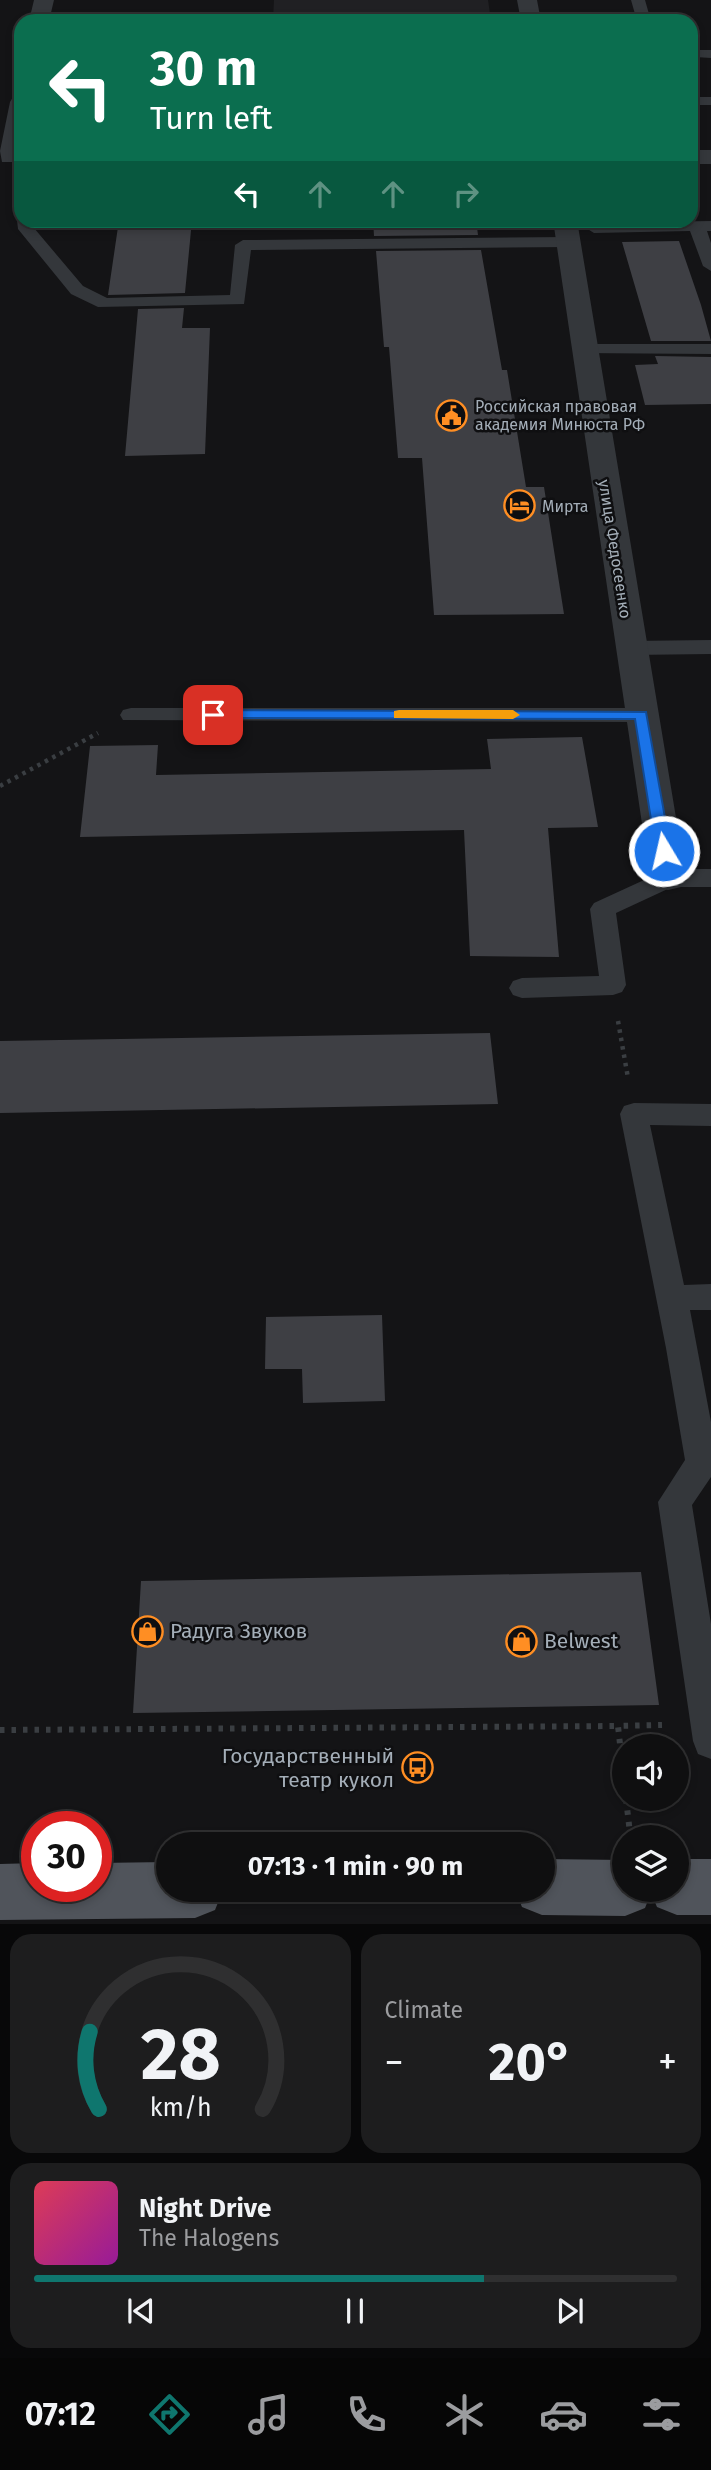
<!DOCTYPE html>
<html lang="en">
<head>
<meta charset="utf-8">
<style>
	:root { --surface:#0f0f10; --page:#1d1d1e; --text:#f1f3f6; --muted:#9b9c9f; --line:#2f2f30; --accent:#0f766e }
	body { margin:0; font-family:"Fira Sans",sans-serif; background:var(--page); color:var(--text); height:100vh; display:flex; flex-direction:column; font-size:26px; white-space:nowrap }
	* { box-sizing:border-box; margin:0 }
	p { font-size:23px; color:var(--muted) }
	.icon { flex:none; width:38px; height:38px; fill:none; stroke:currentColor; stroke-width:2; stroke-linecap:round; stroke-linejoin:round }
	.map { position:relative; height:1924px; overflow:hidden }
	.drawer { display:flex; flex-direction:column; gap:10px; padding:10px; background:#080809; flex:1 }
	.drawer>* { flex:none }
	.hud { position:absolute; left:14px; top:14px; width:684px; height:214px; border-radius:21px; box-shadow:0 4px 10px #0003,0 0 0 2px var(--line); background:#0b6e4f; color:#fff; overflow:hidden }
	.buttons { position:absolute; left:612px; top:1734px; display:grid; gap:14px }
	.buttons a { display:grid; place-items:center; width:77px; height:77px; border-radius:50%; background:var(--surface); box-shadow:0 4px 10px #0003,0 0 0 2px var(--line); font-size:35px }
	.speed { position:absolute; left:21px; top:1811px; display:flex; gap:14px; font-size:35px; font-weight:700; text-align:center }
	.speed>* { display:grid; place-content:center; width:91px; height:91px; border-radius:50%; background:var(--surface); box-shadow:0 4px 10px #0003,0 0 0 2px var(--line); line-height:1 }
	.speed .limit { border:10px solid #d22; background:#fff; color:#111 }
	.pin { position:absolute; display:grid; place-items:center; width:60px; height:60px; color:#fff; margin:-30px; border-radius:14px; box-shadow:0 4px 10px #0006 }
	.me { position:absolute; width:77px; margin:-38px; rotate:351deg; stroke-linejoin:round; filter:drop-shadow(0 0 5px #0008) }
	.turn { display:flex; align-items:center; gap:24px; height:147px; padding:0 21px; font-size:32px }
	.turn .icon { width:91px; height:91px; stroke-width:2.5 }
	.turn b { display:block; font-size:49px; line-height:60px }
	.lanes { display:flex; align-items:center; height:66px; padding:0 21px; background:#0003; justify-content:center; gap:35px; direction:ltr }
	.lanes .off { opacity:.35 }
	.big { font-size:52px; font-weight:700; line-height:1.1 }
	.drawer .tile { flex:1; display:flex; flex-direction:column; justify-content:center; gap:10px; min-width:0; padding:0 24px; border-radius:21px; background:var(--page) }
	.drawer .dial { align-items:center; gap:0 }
	.dial svg { height:182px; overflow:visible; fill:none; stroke:var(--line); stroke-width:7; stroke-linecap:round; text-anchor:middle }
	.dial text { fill:var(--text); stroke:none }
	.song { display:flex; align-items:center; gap:21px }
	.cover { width:84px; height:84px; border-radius:10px; background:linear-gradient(135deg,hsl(350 70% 55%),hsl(300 70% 35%)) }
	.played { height:7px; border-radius:4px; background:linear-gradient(90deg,var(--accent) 70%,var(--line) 70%) }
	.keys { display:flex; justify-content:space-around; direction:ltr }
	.heat { display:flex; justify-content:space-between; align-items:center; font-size:38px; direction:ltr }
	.drawer .tiles { flex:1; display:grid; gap:10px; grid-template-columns:1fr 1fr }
	.tile:last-child { grid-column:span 2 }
	.trip { position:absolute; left:156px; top:1832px; width:399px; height:70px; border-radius:35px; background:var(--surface); box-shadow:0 4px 10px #0003,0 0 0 2px var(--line); font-weight:700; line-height:70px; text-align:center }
	.tab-bar { display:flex; height:112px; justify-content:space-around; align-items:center; background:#060606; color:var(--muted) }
	.tab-bar .icon { width:49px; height:49px }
	.tab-bar .on { color:var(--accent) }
	.tab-bar b { font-size:32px; color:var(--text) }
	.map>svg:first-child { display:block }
	.built { fill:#202023 }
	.building { fill:#3e3f44 }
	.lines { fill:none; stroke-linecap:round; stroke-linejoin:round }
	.path-far1 { stroke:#3a3e42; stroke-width:4.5; stroke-dasharray:3.5 5; stroke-linecap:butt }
	.path { stroke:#3a3e42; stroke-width:6; stroke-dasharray:4.5 7; stroke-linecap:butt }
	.service { fill:#34373b; fill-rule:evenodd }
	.minor { fill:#34373b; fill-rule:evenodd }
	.primary { fill:#50545b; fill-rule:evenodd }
	.route { fill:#1a73e8; stroke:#114b97; stroke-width:2 }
	.slow { fill:#f59e0b }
	.labels { text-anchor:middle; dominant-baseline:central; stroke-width:5; stroke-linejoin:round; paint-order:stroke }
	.far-poi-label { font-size:16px; fill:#a4aeb8; stroke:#0f0f11; text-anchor:start }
	.far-street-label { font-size:16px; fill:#a4aeb8; stroke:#0f0f11 }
	.near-poi-label { font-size:21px; fill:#a4aeb8; stroke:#0f0f11; text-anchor:start }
</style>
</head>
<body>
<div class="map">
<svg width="711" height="1924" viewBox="0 0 711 1924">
	<rect width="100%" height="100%" fill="#141416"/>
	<path class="built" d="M274 0H488L491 21H273Z"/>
	<path class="building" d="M119 220H192L185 293 108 295Z
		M373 220H476L478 235 374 236Z
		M679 241 701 305 711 341H651L622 242Z
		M481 250 502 370H507L526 487H544L564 614 434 615 422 458H398L389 347H384L376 251Z
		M184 308 182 328H210L205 454 125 456 138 309Z
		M655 356 711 357V404L645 405 635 365 658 364Z
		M582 737 598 827 548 828 559 957 470 956 464 830 80 837 90 746 158 745 156 775 491 769 487 739Z
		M490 1033 498 1104 0 1113V1041Z
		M382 1315 385 1401 303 1403 302 1369H265L266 1317Z
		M641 1572 659 1705 133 1713 141 1581Z"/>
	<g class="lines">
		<path class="path-far1" d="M0 786 98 733
			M618 1021 628 1078"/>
		<path class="path" d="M0 1730 618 1726
			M625 1789 618 1726 662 1725
			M626 1799 630 1833"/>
		<path class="service" d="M631 0H645L651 21H637Z
			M700 50H711V58L695 57 693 54Z
			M691 97H711V105H691Z
			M21 169V195L13 190V174Z
			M21 216V220H33L34 228 83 286 107 298 230 295 235 245 243 240 569 237 577 242 569 247 251 250 244 304 98 307 71 294 18 229 17 220Z
			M711 221V231H707L711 243V271L703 266 690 231 594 233 586 228 594 223Z
			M584 344H711V354L578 353 575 349 578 345Z
			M711 640V654L631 655 623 653 620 648 623 643 631 641Z
			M131 708H642L650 710 653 715 650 720 642 722 123 720 120 715 123 710Z
			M668 869H711V887H672L616 913 626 985 622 992 613 995 522 998 513 995 509 988 513 981 522 978 599 976 590 909 594 903Z
			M634 1103 711 1104V1126L650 1125 684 1285 711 1284V1310H690L711 1422V1477L692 1505 711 1624V1759L698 1754 693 1741 658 1502 685 1460 666 1348 620 1114 624 1106Z"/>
		<path class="minor" d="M34 0H54L49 21H29Z
			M517 0H537L541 21H521Z
			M21 96V157L18 162H2L0 151 10 102 13 97Z
			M691 150H711V164H691Z
			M553 220H577L686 878 681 887 668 890 655 887 650 878Z"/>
		<path class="primary" d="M542 1859 625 1860V1890H677V1859H711V1915H677L657 1907 651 1893 645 1908 625 1916 542 1915 522 1907 515 1890H542Z
			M168 1862V1890H223L215 1910 195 1918 0 1920V1864L37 1863V1886H96V1863Z"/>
	</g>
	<path class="route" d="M213 710 646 712 671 851 664 856 656 851 635 719 208 718V711Z"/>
	<path class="slow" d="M399 710H513L520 715 513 719 394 718V711Z"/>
	<defs>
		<symbol id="civic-ring" viewBox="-11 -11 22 22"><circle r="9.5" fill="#0f0f11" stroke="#ff8e23" stroke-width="1.5"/><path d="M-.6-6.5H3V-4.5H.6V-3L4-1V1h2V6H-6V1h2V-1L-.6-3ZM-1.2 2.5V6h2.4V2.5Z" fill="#ff8e23"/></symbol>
		<symbol id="hotel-ring" viewBox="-11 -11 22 22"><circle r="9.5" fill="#0f0f11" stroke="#ff8e23" stroke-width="1.5"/><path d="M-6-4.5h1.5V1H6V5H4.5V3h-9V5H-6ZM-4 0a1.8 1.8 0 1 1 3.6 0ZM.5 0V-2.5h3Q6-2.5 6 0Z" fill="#ff8e23"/></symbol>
		<symbol id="shop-ring" viewBox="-11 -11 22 22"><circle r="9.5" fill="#0f0f11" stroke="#ff8e23" stroke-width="1.5"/><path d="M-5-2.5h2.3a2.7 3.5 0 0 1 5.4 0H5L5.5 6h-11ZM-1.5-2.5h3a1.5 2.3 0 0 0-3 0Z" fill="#ff8e23"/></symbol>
		<symbol id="bus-ring" viewBox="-11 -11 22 22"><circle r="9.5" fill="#0f0f11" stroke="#ff8e23" stroke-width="1.5"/><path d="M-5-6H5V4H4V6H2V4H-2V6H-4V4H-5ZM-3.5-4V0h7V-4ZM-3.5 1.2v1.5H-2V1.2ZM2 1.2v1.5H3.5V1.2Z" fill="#ff8e23"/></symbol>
	</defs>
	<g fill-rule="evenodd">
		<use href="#civic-ring" x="434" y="398" width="35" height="35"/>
		<use href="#hotel-ring" x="502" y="488" width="35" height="35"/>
		<use href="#shop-ring" x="130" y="1614" width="35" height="35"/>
		<use href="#shop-ring" x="504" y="1624" width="35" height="35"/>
		<use href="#bus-ring" x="400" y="1750" width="35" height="35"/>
	</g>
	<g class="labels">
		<g class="far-poi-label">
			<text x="475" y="406">Российская правовая<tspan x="475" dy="18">академия Минюста РФ</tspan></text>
			<text x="542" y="506">Мирта</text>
		</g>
		<g class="far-street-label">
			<text transform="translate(615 549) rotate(81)">улица Федосеенко</text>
		</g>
		<g class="near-poi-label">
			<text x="170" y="1631">Радуга Звуков</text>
			<text x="544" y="1641">Belwest</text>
			<text x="394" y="1756" text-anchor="end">Государственный<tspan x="394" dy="24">театр кукол</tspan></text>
		</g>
	</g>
</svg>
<div class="buttons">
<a><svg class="icon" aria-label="sound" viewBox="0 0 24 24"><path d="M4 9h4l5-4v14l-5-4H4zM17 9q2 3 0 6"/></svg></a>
<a><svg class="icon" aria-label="layers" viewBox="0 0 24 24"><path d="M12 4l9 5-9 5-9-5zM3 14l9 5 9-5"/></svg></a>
</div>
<div class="speed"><div class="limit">30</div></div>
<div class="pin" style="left:213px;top:715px;background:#d93025"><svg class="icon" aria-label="arrive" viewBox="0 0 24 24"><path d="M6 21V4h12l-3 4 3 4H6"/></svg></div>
<svg class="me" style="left:664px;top:851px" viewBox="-20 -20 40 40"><circle r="17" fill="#1a73e8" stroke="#fff" stroke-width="3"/><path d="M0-11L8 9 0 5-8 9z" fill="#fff"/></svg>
<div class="trip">07:13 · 1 min · 90 m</div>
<div class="hud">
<div class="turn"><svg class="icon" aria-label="left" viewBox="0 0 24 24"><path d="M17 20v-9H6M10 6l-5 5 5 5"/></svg><div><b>30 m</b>Turn left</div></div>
<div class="lanes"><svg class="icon" aria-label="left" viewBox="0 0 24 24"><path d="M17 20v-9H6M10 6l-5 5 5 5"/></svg><svg class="icon off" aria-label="ahead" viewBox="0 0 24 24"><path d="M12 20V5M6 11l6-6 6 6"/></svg><svg class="icon off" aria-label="ahead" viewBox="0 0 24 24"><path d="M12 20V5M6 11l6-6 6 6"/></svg><svg class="icon off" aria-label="right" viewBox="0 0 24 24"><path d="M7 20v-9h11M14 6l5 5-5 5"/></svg></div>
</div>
</div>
<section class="drawer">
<div class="tiles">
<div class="tile dial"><svg viewBox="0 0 100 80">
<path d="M14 69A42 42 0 1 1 86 69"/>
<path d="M14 69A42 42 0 0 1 10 35" stroke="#0f766e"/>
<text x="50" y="56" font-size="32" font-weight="700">28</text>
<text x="50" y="72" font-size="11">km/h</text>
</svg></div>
<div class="tile"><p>Climate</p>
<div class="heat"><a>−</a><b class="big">20°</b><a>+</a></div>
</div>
<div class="tile">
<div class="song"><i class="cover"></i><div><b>Night Drive</b><p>The Halogens</p></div></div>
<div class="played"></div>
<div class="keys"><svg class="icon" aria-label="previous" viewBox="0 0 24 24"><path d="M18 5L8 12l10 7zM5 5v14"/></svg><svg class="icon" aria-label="pause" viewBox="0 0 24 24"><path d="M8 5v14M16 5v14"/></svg><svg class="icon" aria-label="next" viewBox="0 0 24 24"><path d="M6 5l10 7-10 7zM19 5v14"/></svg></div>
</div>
</div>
</section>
<nav class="tab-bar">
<b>07:12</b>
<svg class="icon on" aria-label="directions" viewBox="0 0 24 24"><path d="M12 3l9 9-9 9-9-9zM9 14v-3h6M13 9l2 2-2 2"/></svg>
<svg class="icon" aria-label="music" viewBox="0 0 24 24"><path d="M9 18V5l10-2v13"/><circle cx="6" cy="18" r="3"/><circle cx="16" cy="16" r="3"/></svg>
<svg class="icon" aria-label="phone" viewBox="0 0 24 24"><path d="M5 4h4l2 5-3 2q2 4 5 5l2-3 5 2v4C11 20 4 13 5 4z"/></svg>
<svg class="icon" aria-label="climate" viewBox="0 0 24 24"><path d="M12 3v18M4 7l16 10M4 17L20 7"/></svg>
<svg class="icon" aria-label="car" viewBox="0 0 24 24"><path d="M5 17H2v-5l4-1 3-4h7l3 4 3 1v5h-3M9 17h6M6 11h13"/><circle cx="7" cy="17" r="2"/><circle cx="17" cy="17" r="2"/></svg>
<svg class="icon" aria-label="filters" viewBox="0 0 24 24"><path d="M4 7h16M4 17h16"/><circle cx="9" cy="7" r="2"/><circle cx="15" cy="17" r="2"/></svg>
</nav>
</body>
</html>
